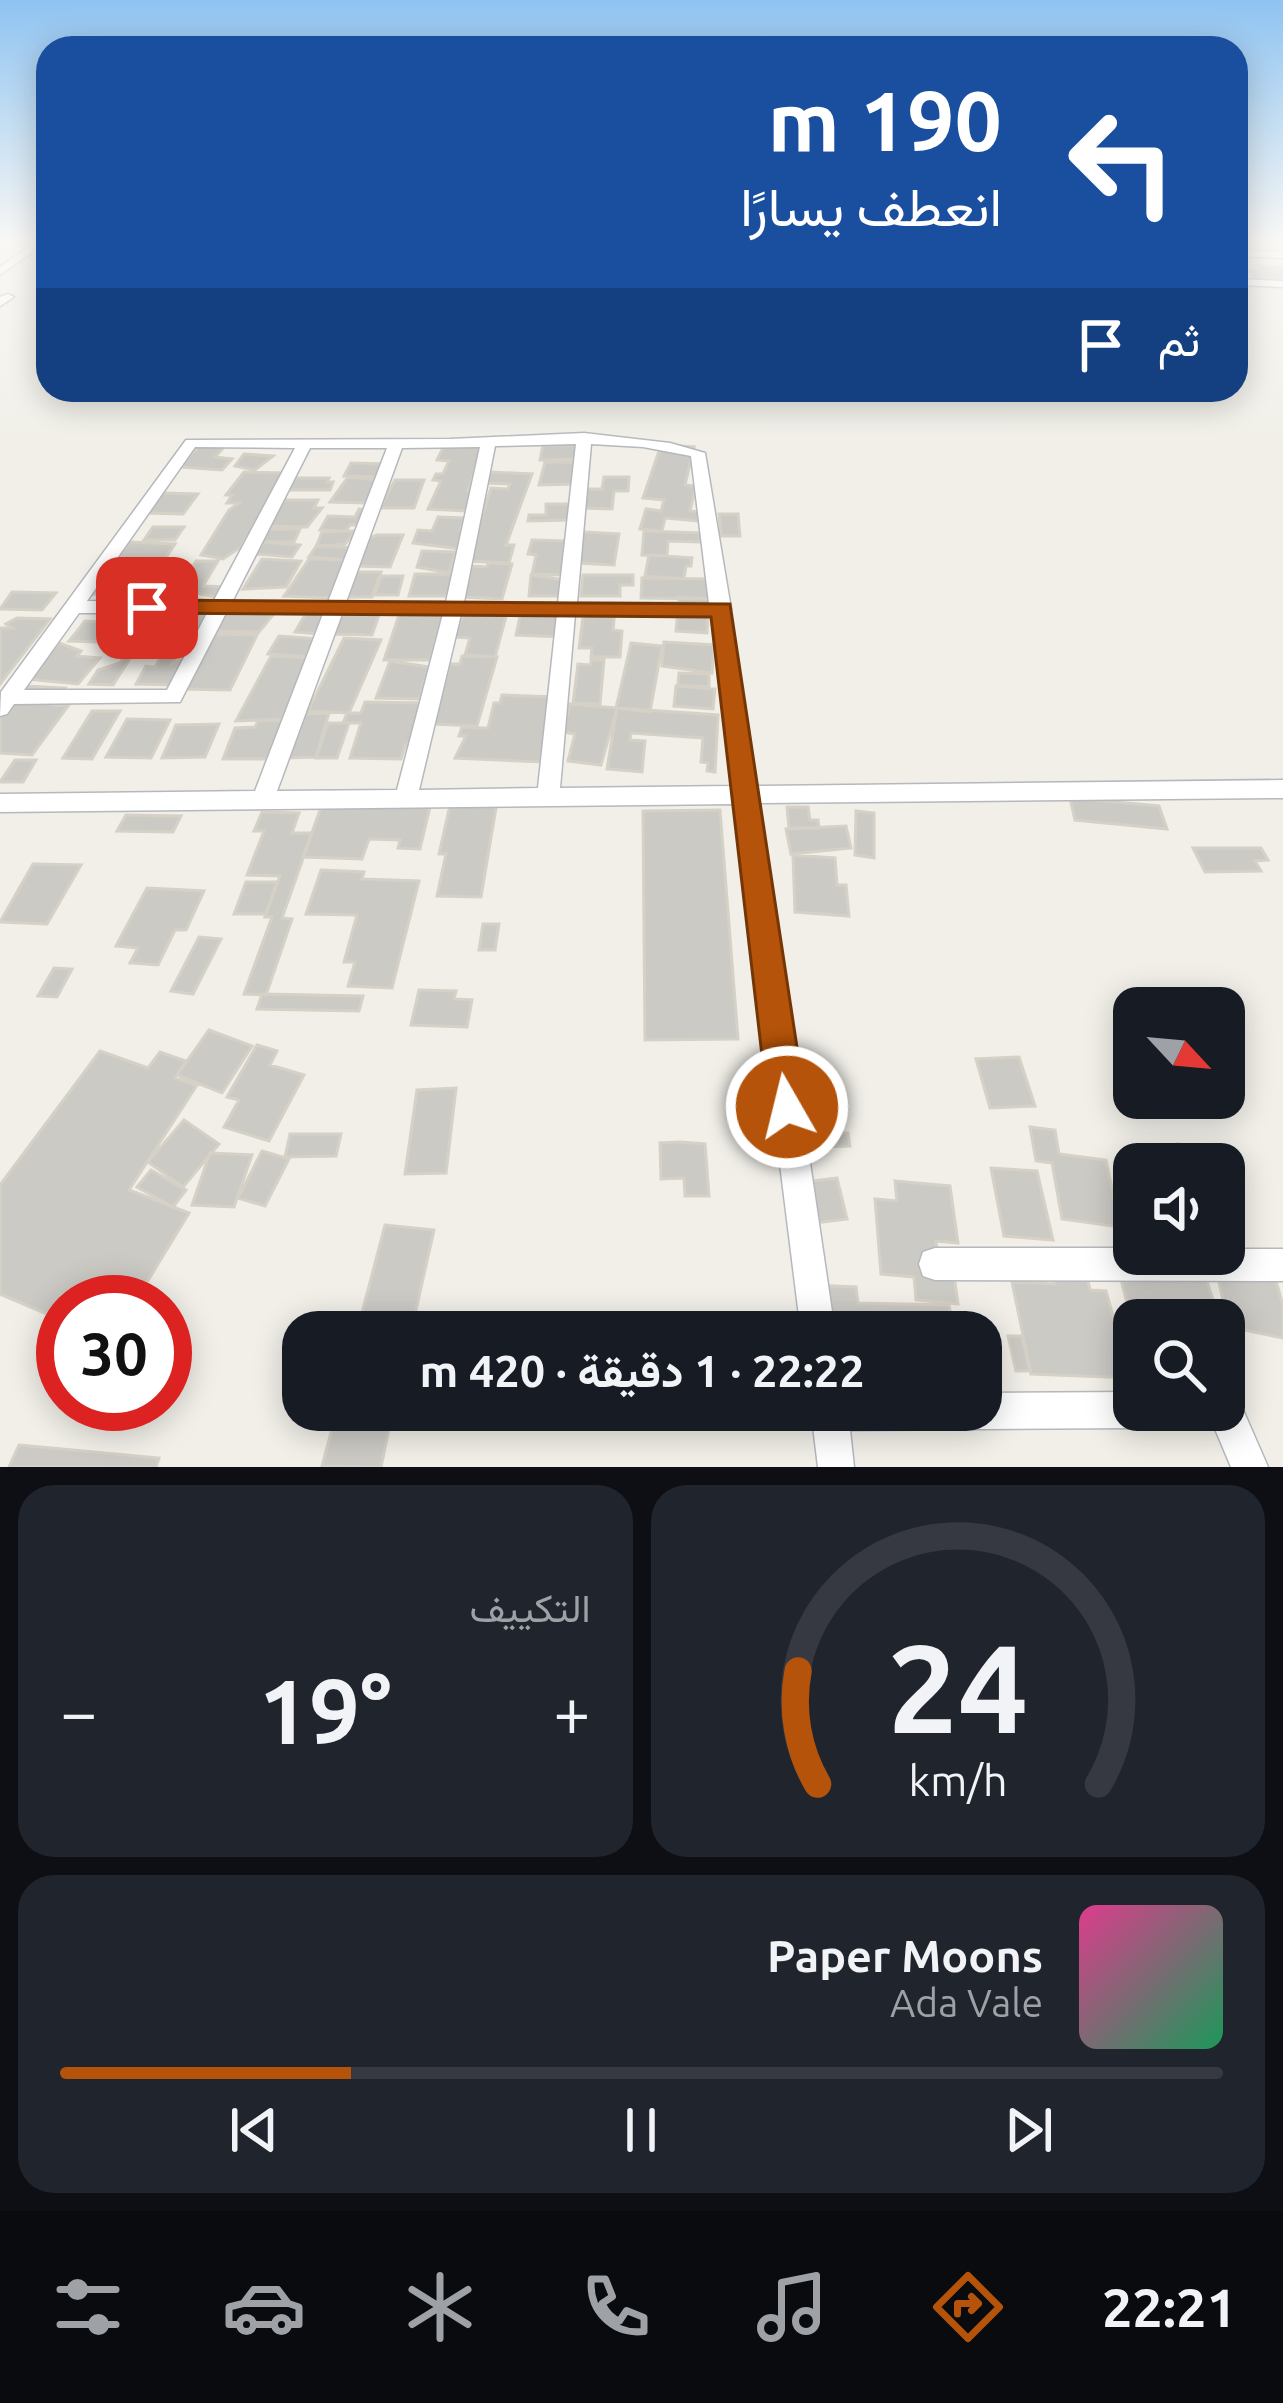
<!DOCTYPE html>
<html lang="ar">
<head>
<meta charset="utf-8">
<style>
	:root { --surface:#171b24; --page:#20242c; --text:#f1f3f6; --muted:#9ea1a6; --line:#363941; --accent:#b45309 }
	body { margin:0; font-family:Ubuntu,Vazirmatn,sans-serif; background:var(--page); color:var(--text); direction:rtl; height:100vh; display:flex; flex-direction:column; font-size:45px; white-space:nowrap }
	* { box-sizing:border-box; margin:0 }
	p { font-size:39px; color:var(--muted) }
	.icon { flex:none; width:66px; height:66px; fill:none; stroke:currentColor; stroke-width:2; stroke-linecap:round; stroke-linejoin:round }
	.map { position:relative; height:1467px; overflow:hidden; direction:ltr }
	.side { display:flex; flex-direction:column; gap:18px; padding:18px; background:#0d0f14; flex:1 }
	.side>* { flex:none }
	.guide { position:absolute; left:36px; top:36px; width:1212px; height:366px; border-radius:36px; box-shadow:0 6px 30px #0003; direction:rtl; background:#1a4fa0; color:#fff; overflow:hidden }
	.needle { width:78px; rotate:116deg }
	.buttons { position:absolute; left:1113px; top:987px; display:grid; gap:24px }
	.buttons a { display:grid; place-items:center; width:132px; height:132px; border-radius:24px; background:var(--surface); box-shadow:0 6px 30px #0003; font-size:60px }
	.speed { position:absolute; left:36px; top:1275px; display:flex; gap:24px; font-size:60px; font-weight:700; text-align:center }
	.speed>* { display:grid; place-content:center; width:156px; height:156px; border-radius:50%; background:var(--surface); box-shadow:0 6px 30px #0003; line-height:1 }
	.speed .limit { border:18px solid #d22; background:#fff; color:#111 }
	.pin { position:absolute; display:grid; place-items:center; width:102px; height:102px; color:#fff; margin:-51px; border-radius:24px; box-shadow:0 6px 18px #0006 }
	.me { position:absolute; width:132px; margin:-66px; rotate:352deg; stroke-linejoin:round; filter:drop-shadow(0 0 9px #0008) }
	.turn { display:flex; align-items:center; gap:42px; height:252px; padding:0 48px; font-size:54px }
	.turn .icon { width:156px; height:156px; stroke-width:2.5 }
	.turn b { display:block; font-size:84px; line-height:102px }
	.then { display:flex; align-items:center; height:114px; padding:0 48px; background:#0003; gap:24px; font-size:45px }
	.big { font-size:90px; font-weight:700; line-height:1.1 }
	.side .tile { flex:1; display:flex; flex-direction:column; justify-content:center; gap:18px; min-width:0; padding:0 42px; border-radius:36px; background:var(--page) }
	.side .dial { align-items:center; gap:0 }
	.dial svg { height:312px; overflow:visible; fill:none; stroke:var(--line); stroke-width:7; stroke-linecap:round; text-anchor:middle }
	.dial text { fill:var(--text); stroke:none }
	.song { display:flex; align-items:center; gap:36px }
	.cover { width:144px; height:144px; border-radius:18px; background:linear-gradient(135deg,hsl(330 70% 55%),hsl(150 70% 35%)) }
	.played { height:12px; border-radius:6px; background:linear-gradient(90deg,var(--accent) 25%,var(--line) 25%) }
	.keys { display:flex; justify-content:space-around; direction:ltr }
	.heat { display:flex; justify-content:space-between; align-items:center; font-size:66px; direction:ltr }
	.side .tiles { flex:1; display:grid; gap:18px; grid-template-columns:1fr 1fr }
	.tile:last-child { grid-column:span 2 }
	.trip { position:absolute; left:282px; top:1311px; width:720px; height:120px; border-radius:36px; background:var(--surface); box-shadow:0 6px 30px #0003; font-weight:700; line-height:120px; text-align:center; direction:rtl }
	.dock { display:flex; height:192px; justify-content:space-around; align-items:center; background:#090b0e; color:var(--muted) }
	.dock .icon { width:84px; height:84px }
	.dock .selected { color:var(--accent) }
	.dock b { font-size:54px; color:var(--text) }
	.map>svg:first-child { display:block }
	.building { fill:#cccac5; stroke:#d6d1c6; stroke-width:3 }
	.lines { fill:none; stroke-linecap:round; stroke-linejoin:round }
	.minor-casing { stroke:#b5b8bc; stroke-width:3 }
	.primary-casing { stroke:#f2c960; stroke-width:3 }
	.minor { fill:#fff; fill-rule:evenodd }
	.primary { fill:#fff2af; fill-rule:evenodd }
	.route { fill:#b45309; stroke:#753606; stroke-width:3 }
</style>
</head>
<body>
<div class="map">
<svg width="1283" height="1467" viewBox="0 0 1283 1467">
	<rect width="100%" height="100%" fill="#f1efe8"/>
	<path class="building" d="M1258 266 1283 267V280L1255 279 1248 270 1263 271Z
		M202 443 226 445 215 457 232 459 222 470 179 467Z
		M543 445H580L578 459 540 460Z
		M661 445 694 447 685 485 696 486 690 511 700 512 698 521 665 518 662 531 640 529 646 509 661 511 664 500 643 498Z
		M444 446 482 448 468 491H474L467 511 428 509 441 481 433 480 436 474H443L449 461 437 460Z
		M244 454 273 456 255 470 235 466Z
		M545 462H577L576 484 539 485Z
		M351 463 385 464 379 477 344 476Z
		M244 472 284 473 241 547 223 559 201 555 229 510 239 503H227L232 495H226Z
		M490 472 532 474 506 545H514L509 563 467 561 491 488 508 489 510 484 486 483Z
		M348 477 379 480 369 503 330 502Z
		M604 477H629L628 491H614L612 509 582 508 585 489H602Z
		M291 478H329L327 482H333L330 490H285Z
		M395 480H424L414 508H380Z
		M161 493 198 494 183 514 145 513Z
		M285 500H318L314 508H322L307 527 265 526Z
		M546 504H574L573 520 528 521 529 515H546Z
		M359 509 367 510 359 525H350L346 531 320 530 328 516 355 517Z
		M719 514H738L740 536H721Z
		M438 517 465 518 460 530 467 531 461 549 413 543 418 530 432 531Z
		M153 527H184L175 540H144Z
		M267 529H300L294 542H260Z
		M356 531 345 544 316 547 322 532Z
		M644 531 700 533V542L668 541 667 556 642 555Z
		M583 532 619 534 614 565 577 563Z
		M377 535H403L390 567 356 566 367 539Z
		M532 540 565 541 564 547H570L564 575 532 574 536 555 528 554Z
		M130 542 175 544 165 559 151 558 145 567H157L136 596 90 594Z
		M264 542 300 545 292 557 256 554Z
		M317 545 353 548 347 560 309 557Z
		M422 551 456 552 449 573 417 567Z
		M649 555 692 558 691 566H686L684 579 645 576Z
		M262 559 301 561 286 587 243 589Z
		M309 559 350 560 334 598 284 596Z
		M196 561H218L203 586 227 587 220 598 162 586 176 566H193Z
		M488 563 512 564 502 599 462 597 472 566 487 567Z
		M354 572H381L372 597H345Z
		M415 574H455L450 596H409Z
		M531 575 565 580 564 596H529Z
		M583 575H633V585H620V596H581Z
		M381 576H403L398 595H375Z
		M642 578 709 579V599L641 598Z
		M12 592 56 593 42 610 0 609Z
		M679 597 709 599 707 633 676 631Z
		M140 600 176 602 157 628 119 626Z
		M403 603 446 604 430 660H384Z
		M227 604 277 610 259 632 213 631Z
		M342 605 382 606 372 635 331 634Z
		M469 605 509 606 495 657 465 655 470 638 452 637Z
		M216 606 206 629 172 630 184 607Z
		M522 607 567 610 562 637 516 635Z
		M584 609H615L613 630 622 631 620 657H591L592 648H579Z
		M308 610 332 612 320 634 295 632Z
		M17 618 50 619 0 684V628H12L6 624Z
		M85 621 113 623 99 642 69 641Z
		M216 634 257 635 230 690 181 689Z
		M279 636 320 639 311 657 268 654Z
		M344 638 381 640 349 713 308 711Z
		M664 642 714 645 712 673 662 666Z
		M59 643 81 651 77 656 100 658 78 684 27 679Z
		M631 643 662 646 650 712 616 708Z
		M126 654H133L113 685 89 684 98 670 120 663Z
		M163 654H178L172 664 191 656 175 685 136 684 146 666 155 667Z
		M271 656 312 658 282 719 236 721Z
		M462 656 497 657 477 726 433 724 450 664H460Z
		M591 660H604L600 704 573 703 578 664 591 665Z
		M390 661 429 667 419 699 376 698Z
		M679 673 709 674V687L678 685Z
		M25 686 65 688 52 705 68 706 32 755 0 753V718Z
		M676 686 715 689 713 709 674 706Z
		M502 695 555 697 543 762 455 758 466 736H459L462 727 488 728 494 703H500Z
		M365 702 422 703 411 744H406L401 759 350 758 361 723H343L347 713H361Z
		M570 704 617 708 601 765 568 761 575 734 563 732Z
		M617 708 718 715 715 772 707 771 708 763 701 762 703 738 631 733 630 740 645 741 642 772 607 769Z
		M92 711H120L92 759 63 758Z
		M329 713 316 757 287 758 302 714Z
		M127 719 170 720 151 758 106 757Z
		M289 720 275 759H223L235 728 255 727 258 721Z
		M328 723H349L337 758H316Z
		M219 724 205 757 162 758 176 725Z
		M15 760H36L23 782H0Z
		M1070 798 1159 806 1167 829 1075 820Z
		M451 801 497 802 481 897 437 896 446 854H439Z
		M323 802 430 807 420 849 398 848 400 840 369 839 362 859 303 857Z
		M787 807H808L810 820H818L819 828H789Z
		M720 810 738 1039 645 1040 643 811Z
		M856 811 874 813V858L855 855Z
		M262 812 299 813 292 833H312L282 918 292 919 266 995 244 994 272 917H265L280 876 247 875 264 831H254Z
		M126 815 181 816 173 832 117 831Z
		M846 826 851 848 791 854 786 829Z
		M1193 848H1261L1268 860 1255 861 1261 871 1205 872Z
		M793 855 835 858 837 885H846L849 916 795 912Z
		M33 864 81 865 47 924 0 922Z
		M321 870 364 872 362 879 419 881 392 988 348 986 355 962H344L357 915 306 914Z
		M246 882H277L266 914H234Z
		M147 888 204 891 186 930H175L158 965 130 963 138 948 116 946Z
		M483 924H499L495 950H479Z
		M199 937 221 939 193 994 171 991Z
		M54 968 72 969 57 997 38 996Z
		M419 990 456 991 454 999 472 1000 467 1027 411 1025Z
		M262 994 363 996 359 1011 257 1009Z
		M209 1030 252 1046 222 1093 177 1075Z
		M257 1045 277 1051 270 1065 304 1075 269 1141 224 1127 239 1100 227 1097Z
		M100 1051 148 1068 160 1052 186 1061 175 1078 197 1085 129 1190 189 1213 135 1302H63V1321L0 1294V1185Z
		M1019 1057 1035 1106 990 1108 976 1059Z
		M456 1088 446 1173 405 1174 417 1090Z
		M184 1120 219 1144 183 1187 148 1162Z
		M1030 1127 1055 1130 1059 1154 1106 1160 1120 1227 1062 1219 1052 1163 1036 1161Z
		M819 1133H848L850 1146 821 1147Z
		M290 1134H341L336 1156 285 1157Z
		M680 1142 705 1144 709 1196H685L684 1178 661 1179 660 1143Z
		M1178 1144 1217 1148 1222 1164H1184Z
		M262 1151 289 1159 265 1206 238 1198Z
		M210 1153 252 1155 234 1207 192 1205Z
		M1165 1160 1167 1164H1134V1220L1123 1190H1133L1122 1161Z
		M991 1168 1037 1171 1053 1240 1004 1236Z
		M151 1170 186 1190 173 1207 137 1187Z
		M837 1178 847 1219 798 1225 790 1184Z
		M895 1181 950 1186 958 1243 936 1241 939 1265 953 1267 958 1304 916 1300 914 1277 881 1274 875 1199 897 1201Z
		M385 1225 434 1230 411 1332H357Z
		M1178 1263 1201 1264 1220 1320H1134V1329L1118 1268 1184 1281Z
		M1215 1265 1275 1277 1283 1306V1338L1229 1327Z
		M1051 1271 1086 1272 1090 1290 1106 1291 1130 1378 1031 1374 1012 1282 1055 1284Z
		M810 1285 856 1287 858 1303 949 1305 954 1332H814Z
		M1008 1336H1022L1030 1371H1016Z
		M337 1410H393L381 1467 322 1466Z
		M19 1445 159 1458 156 1467H9Z"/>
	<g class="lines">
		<defs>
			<path id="minor" d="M35 242H47L0 275V267Z
				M1236 250 1283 252V258L1236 256Z
				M1236 279 1283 281V287L1236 285Z
				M8 294 14 297 0 306V297Z
				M584 433 670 443 705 453 731 609 729 612 755 786 1283 780V798L757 803 835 1332H801L735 804 0 812V794L255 791 323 614 226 613 180 702 14 704 7 714 0 716 1 692 186 440 450 439ZM576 444 558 603 464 602 495 446ZM591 444 643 447 691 456 709 603H577ZM195 447 295 448 213 602 87 601ZM480 447 446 602H346L402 448ZM310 448H387L328 602H232ZM79 613H207L167 690H24ZM342 614H443L397 790 277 791ZM461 614H557L538 788 419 790ZM575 614 711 615 732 786 560 788Z
				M935 1248H1134V1254H1224V1249H1283V1281L935 1280 923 1276 919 1264 923 1252Z
				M1224 1391 1237 1396 1268 1467H1231L1207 1410H1224Z
				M1134 1392V1410H1152L1147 1423 1134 1428 850 1430 854 1467H818L811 1410H981V1393Z"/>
			<path id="primary" d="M1266 242H1283V253Z"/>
		</defs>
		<use href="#minor" class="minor-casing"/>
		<use href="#primary" class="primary-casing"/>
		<use href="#minor" class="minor"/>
		<use href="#primary" class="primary"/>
	</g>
	<linearGradient id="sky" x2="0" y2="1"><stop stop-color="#8fc3f1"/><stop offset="0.54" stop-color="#f9f8f5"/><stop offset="1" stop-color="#f9f8f5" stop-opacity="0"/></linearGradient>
	<rect width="1283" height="447" fill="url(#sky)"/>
	<path class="route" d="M147 600 730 604 806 1107 800 1121 787 1126 773 1121 768 1107 711 617 138 613V602Z"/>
</svg>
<div class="buttons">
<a><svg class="needle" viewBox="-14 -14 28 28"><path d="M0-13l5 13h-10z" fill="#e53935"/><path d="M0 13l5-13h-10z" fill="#9ea1a6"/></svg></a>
<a><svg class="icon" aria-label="sound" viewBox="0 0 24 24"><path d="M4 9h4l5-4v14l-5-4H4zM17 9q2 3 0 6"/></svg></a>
<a><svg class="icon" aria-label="search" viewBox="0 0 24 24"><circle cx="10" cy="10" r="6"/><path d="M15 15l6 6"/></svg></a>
</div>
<div class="speed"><div class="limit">30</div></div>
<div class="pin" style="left:147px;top:608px;background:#d93025"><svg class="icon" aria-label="arrive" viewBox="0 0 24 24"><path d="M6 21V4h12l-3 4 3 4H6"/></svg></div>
<svg class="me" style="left:787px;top:1107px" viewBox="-20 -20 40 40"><circle r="17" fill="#b45309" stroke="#fff" stroke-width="3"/><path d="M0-11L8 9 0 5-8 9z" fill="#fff"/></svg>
<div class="trip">22:22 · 1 دقيقة · 420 m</div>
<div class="guide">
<div class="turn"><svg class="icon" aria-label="left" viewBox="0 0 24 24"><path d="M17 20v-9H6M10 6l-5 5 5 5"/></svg><div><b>190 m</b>انعطف يسارًا</div></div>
<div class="then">ثم<svg class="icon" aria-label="arrive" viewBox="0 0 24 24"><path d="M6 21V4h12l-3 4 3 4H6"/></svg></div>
</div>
</div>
<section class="side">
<div class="tiles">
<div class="tile dial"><svg viewBox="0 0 100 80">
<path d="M14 69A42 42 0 1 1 86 69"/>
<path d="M14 69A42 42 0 0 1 9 40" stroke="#b45309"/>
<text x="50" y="56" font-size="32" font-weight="700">24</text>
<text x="50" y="72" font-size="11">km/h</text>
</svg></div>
<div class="tile"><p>التكييف</p>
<div class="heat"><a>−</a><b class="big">19°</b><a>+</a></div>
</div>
<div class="tile">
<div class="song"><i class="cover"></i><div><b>Paper Moons</b><p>Ada Vale</p></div></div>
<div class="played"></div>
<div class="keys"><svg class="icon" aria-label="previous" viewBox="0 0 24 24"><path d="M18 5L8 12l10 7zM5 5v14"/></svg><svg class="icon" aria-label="pause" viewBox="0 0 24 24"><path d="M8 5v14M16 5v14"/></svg><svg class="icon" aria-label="next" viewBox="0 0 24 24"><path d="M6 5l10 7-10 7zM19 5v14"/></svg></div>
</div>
</div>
</section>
<nav class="dock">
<b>22:21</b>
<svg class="icon selected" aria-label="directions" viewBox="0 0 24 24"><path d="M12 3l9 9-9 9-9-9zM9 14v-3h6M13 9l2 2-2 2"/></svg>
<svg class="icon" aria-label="music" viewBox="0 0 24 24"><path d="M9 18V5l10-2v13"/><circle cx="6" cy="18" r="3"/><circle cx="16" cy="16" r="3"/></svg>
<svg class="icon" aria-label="phone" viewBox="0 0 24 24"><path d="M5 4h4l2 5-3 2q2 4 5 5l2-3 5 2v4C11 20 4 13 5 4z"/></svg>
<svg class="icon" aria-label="climate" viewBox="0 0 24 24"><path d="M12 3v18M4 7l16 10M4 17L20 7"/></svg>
<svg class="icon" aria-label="car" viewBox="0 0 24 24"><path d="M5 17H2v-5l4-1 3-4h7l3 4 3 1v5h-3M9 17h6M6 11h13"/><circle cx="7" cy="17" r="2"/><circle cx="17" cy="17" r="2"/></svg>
<svg class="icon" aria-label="filters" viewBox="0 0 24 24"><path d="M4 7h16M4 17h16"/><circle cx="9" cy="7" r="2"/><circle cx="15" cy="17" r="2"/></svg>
</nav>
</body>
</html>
